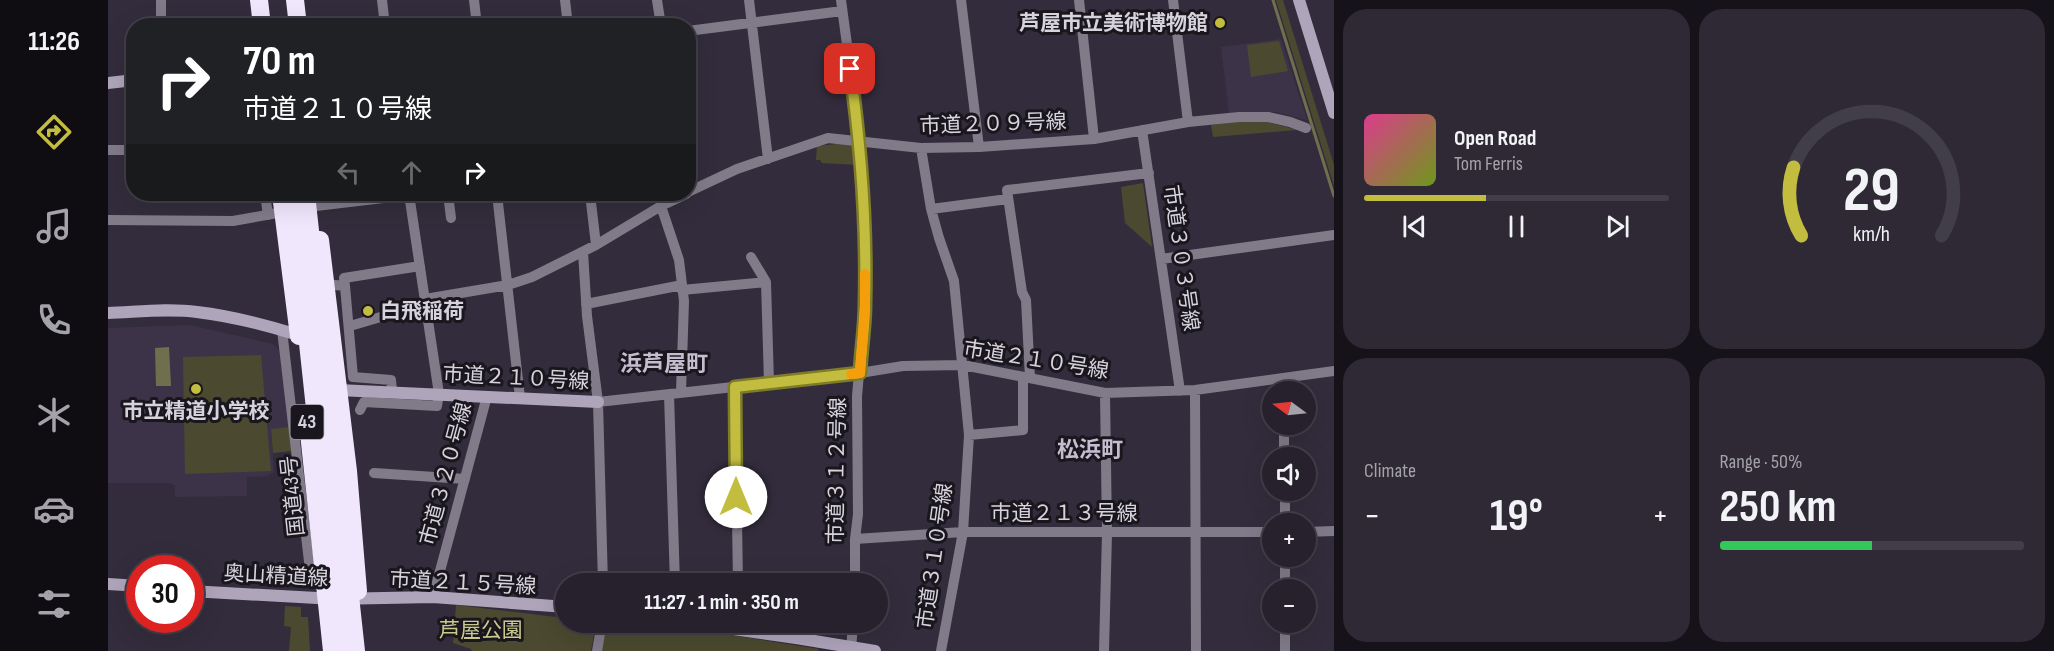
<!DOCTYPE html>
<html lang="en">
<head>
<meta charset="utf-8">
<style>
	:root { --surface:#26212d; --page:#2e2935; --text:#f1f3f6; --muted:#a4a3aa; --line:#423e49; --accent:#c2bd3f }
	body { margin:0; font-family:"Sofia Sans Condensed","Noto Sans JP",sans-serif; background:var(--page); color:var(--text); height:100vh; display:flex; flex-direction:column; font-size:22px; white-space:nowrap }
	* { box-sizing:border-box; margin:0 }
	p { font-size:20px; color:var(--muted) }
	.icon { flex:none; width:33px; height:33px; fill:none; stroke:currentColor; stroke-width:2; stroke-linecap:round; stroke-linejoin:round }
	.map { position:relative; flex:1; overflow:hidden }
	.details { display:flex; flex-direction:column; gap:9px; padding:9px; background:#151219; width:720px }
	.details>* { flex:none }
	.hud { position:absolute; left:18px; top:18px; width:570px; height:183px; border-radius:24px; box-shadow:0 6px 24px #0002,0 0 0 2px var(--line); background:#202124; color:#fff; overflow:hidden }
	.needle { width:39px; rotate:285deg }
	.tools { position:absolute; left:1154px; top:381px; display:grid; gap:12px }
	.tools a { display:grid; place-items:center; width:54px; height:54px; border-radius:50%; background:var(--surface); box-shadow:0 6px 24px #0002,0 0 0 2px var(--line); font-size:30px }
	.speed { position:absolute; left:18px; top:555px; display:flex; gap:12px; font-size:30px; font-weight:700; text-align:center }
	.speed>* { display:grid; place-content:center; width:78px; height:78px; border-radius:50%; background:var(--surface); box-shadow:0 6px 24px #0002,0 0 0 2px var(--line); line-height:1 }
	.speed .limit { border:9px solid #d22; background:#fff; color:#111 }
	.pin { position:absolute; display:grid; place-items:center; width:51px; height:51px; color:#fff; margin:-26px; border-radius:12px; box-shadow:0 3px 9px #0006 }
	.me { position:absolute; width:66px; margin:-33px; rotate:0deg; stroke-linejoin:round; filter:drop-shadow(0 0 4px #0008) }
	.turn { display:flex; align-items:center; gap:21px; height:126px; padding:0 18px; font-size:27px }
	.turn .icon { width:78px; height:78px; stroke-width:2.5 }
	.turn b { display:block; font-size:42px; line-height:51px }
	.lanes { display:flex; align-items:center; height:57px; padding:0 18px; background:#0003; justify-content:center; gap:30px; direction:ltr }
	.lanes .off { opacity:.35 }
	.big { font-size:45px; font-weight:700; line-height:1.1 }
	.details .tile { flex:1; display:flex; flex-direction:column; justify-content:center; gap:9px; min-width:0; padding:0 21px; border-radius:24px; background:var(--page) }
	.details .dial { align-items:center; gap:0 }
	.dial svg { height:156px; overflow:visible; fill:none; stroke:var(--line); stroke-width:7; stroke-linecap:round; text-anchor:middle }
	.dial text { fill:var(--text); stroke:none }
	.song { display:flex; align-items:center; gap:18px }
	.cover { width:72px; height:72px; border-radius:9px; background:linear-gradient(135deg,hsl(330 70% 55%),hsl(80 70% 35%)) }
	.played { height:6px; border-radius:3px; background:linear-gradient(90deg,var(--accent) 40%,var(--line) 40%) }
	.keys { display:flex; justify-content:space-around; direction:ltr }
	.heat { display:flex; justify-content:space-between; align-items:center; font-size:33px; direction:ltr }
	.charge { height:9px; border-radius:4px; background:linear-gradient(90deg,#34c759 50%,var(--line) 0) }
	.details .tiles { flex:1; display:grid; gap:9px; grid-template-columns:repeat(2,1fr) }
	.trip { position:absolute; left:447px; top:573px; width:333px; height:60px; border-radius:30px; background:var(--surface); box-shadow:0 6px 24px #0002,0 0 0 2px var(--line); font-weight:700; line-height:60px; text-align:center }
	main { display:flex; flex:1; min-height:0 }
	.menu { display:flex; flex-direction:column; width:108px; justify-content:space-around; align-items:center; background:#0f0d12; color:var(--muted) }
	.menu .icon { width:42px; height:42px }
	.menu .selected { color:var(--accent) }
	.menu b { font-size:27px; color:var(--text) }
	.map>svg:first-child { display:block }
	.built { fill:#3d3349 }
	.green { fill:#4b4a30 }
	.water { fill:#6f6f4e }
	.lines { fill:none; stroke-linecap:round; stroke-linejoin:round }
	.stream { stroke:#6f6f4e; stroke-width:3 }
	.street { stroke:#817b89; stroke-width:10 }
	.secondary { stroke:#afa5bb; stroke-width:12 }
	.highway { stroke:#f0e7fc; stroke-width:18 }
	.highway-bridge { stroke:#f0e7fc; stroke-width:18 }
	.route-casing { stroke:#7e7b29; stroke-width:15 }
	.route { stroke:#c2bd3f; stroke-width:10 }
	.slow { stroke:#f59e0b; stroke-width:10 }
	.poi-dot { fill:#c2bd3f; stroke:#19161d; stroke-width:2 }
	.labels { text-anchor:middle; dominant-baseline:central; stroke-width:6; stroke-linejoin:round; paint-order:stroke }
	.shield { fill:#19161d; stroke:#9e9aa3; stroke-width:1.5 }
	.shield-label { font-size:20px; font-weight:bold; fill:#d7d3dd }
	.poi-label { font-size:21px; font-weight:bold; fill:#d7d3dd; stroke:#19161d; text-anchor:end }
	.street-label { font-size:21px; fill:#d7d3dd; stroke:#19161d }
	.park-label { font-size:21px; fill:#cac98d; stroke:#19161d }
	.neighbourhood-label { font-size:22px; font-weight:bold; fill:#c5bcd0; stroke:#19161d }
</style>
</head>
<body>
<main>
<nav class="menu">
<b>11:26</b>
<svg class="icon selected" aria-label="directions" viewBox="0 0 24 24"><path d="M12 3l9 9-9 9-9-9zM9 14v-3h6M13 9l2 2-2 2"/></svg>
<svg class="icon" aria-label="music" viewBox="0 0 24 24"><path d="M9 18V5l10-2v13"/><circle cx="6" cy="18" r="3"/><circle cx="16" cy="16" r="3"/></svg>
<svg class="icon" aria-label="phone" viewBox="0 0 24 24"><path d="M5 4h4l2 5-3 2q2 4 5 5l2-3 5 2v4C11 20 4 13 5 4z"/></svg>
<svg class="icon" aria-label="climate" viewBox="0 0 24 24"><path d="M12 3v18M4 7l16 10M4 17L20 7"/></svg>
<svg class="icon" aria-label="car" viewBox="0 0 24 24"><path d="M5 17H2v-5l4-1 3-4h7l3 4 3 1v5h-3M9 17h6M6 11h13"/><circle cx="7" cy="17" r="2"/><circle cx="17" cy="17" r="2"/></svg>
<svg class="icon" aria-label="filters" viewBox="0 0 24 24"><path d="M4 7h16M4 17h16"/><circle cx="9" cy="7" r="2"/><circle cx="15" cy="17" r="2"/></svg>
</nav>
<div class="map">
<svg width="1226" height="651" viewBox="0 0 1226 651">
	<rect width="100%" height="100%" fill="#332c3c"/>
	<path class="built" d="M1173 39 1199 120 1168 112 1121 113 1113 47Z
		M82 325 165 344 171 350 181 427 163 430 166 472 159 476 139 477V496L67 497V486L62 483H0V328Z"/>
	<path class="green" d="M1168 0H1175L1226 165V186Z
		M1171 41 1180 71 1143 77 1139 45Z
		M1146 120 1157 121 1189 130 1105 137 1103 125Z
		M746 142 751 165 714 163 712 160H708L709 146Z
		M1035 183 1044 247 1017 223 1013 187Z
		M153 355 163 471 77 474 75 357Z
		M181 427 184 451 165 453 163 429Z
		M348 605 457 618 458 622 488 623 483 651H364L363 649 345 643Z
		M177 606 193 607V617H200L202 651H181L183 627 176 626Z
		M498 622 547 623 711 649 710 651H493Z"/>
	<path class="water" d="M61 347 63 386H48L47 348Z"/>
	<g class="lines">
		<path class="stream" d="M1165 0 1226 196"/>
		<path class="street" d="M53 0V26
			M274 0 277 26
			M366 0 369 26
			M457 0 460 26
			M549 0 553 26
			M641 0 660 159
			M733 0 752 141 757 216V305L749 396 750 514 747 539V584
			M853 0 871 147
			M971 0 986 139
			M1065 0 1080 122
			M580 31 734 11
			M1034 130 1072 391
			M813 148 823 209 831 238 846 281 861 435 855 532 833 651
			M0 150H26
			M580 192 629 169 720 138 813 148 871 147 986 139 1080 122 1131 117H1160L1182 122 1198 128
			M157 194 160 215
			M340 194 343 218
			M389 194 412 398
			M482 194 488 245
			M208 206 309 194
			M553 206 571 260 576 301 573 392
			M823 209 900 199
			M0 220 125 221 175 212
			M475 252 479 316 490 402 495 584
			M643 257 658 282 661 383
			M1053 259 1226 235
			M217 284 237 286 245 377 283 380 284 391
			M237 286 236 278 312 266
			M574 290 658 282
			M478 304 574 285
			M242 326 310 306 323 298 400 285 424 277 488 245 553 206 578 194
			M174 330 202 570 215 571
			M922 378 918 300 914 292 899 190 1041 173
			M1175 378V392
			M627 387 630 584
			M1087 390 1088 651
			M561 394 567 584
			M490 402 752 373 795 366 855 365 997 393 1087 390 1226 371
			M252 410 256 402 329 406 331 394 301 194
			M1176 424V458
			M861 435 915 430V377
			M266 473 357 479
			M1177 490V524
			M1197 532 1226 531
			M747 539 855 532H1164
			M1177 590V556
			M325 597 379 396
			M489 651 494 622
			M743 651 745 622
			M996 651 999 533 997 393
			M1177 651V622"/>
		<path class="secondary" d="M1191 0 1226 113
			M0 83 26 80
			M0 313C29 312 60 308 89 312 123 316 158 325 190 335
			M230 390 490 402
			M0 584 32 586
			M82 591 227 599 325 597 458 607
			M576 622 688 638 767 651"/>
		<path class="highway" d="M151 0 154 26
			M187 0 190 26
			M173 194 191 336
			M212 240 240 471 250 591
			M199 414 224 651"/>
		<path class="highway-bridge" d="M184 194 233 651
			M198 194 248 651"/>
	</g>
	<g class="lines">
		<defs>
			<path id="route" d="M628 497 627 387 752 373C753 350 757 327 757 304 759 225 753 147 742 69"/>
		</defs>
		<use href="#route" class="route-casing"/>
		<use href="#route" class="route"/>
		<path class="slow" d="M743 374 752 373 757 305V274"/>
	</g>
	<g class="poi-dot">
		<circle cx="1112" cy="23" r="6"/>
		<circle cx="260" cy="311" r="6"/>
		<circle cx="88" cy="389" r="6"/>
	</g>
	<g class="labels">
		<rect class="shield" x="182.5" y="405" width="33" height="34" rx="4.5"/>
		<g class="shield-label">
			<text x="199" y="422">43</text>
		</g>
		<g class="poi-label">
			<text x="1100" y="23">芦屋市立美術博物館</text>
			<text x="272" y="311" text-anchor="start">白飛稲荷</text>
			<text x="88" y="411" text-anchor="middle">市立精道小学校</text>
		</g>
		<g class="street-label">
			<text transform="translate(885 124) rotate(-2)">市道２０９号線</text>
			<text transform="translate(1073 258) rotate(82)">市道３０３号線</text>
			<text transform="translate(928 360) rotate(9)">市道２１０号線</text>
			<text transform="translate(408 378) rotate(3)">市道２１０号線</text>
			<text transform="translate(729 471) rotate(-89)">市道３１２号線</text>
			<text transform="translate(338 474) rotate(-75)">市道３２０号線</text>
			<text transform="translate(185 496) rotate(-96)">国道43号</text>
			<text x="956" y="513">市道２１３号線</text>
			<text transform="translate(827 556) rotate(-82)">市道３１０号線</text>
			<text transform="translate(168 576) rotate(3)">奥山精道線</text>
			<text transform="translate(355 583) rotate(3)">市道２１５号線</text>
		</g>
		<g class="park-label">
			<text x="373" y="630">芦屋公園</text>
		</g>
		<g class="neighbourhood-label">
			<text x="556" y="364">浜芦屋町</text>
			<text x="982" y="450">松浜町</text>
		</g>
	</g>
</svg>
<div class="tools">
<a><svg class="needle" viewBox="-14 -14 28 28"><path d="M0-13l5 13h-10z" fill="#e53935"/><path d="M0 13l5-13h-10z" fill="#a4a3aa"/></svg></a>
<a><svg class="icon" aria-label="sound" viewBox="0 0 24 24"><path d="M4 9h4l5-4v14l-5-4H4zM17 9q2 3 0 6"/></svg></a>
<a>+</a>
<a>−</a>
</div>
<div class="speed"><div class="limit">30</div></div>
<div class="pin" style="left:742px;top:69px;background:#d93025"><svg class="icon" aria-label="arrive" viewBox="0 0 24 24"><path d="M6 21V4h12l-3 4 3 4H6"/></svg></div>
<svg class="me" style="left:628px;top:497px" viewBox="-20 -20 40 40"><circle r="19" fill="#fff"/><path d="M0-13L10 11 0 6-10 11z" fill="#c2bd3f"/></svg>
<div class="trip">11:27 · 1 min · 350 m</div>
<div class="hud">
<div class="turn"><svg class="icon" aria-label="right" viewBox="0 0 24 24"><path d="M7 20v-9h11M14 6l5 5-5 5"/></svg><div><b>70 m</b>市道２１０号線</div></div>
<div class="lanes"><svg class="icon off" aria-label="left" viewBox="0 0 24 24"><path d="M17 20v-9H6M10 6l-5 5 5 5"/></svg><svg class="icon off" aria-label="ahead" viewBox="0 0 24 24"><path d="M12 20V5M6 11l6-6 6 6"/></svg><svg class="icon" aria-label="right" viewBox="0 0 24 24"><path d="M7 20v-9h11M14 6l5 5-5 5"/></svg></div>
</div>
</div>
<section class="details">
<div class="tiles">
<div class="tile">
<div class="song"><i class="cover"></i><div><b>Open Road</b><p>Tom Ferris</p></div></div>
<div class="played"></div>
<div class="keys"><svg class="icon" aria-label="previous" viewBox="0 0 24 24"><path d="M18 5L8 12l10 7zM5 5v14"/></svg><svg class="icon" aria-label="pause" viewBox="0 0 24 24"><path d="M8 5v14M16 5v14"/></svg><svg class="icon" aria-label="next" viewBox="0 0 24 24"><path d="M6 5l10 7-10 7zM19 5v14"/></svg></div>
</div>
<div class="tile dial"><svg viewBox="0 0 100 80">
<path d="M14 69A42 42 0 1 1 86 69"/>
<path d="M14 69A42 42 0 0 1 10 34" stroke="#c2bd3f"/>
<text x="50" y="56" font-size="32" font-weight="700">29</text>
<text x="50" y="72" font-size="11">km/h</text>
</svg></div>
<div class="tile"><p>Climate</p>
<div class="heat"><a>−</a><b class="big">19°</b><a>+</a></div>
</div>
<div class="tile"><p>Range · 50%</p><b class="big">250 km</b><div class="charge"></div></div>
</div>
</section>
</main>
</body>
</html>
